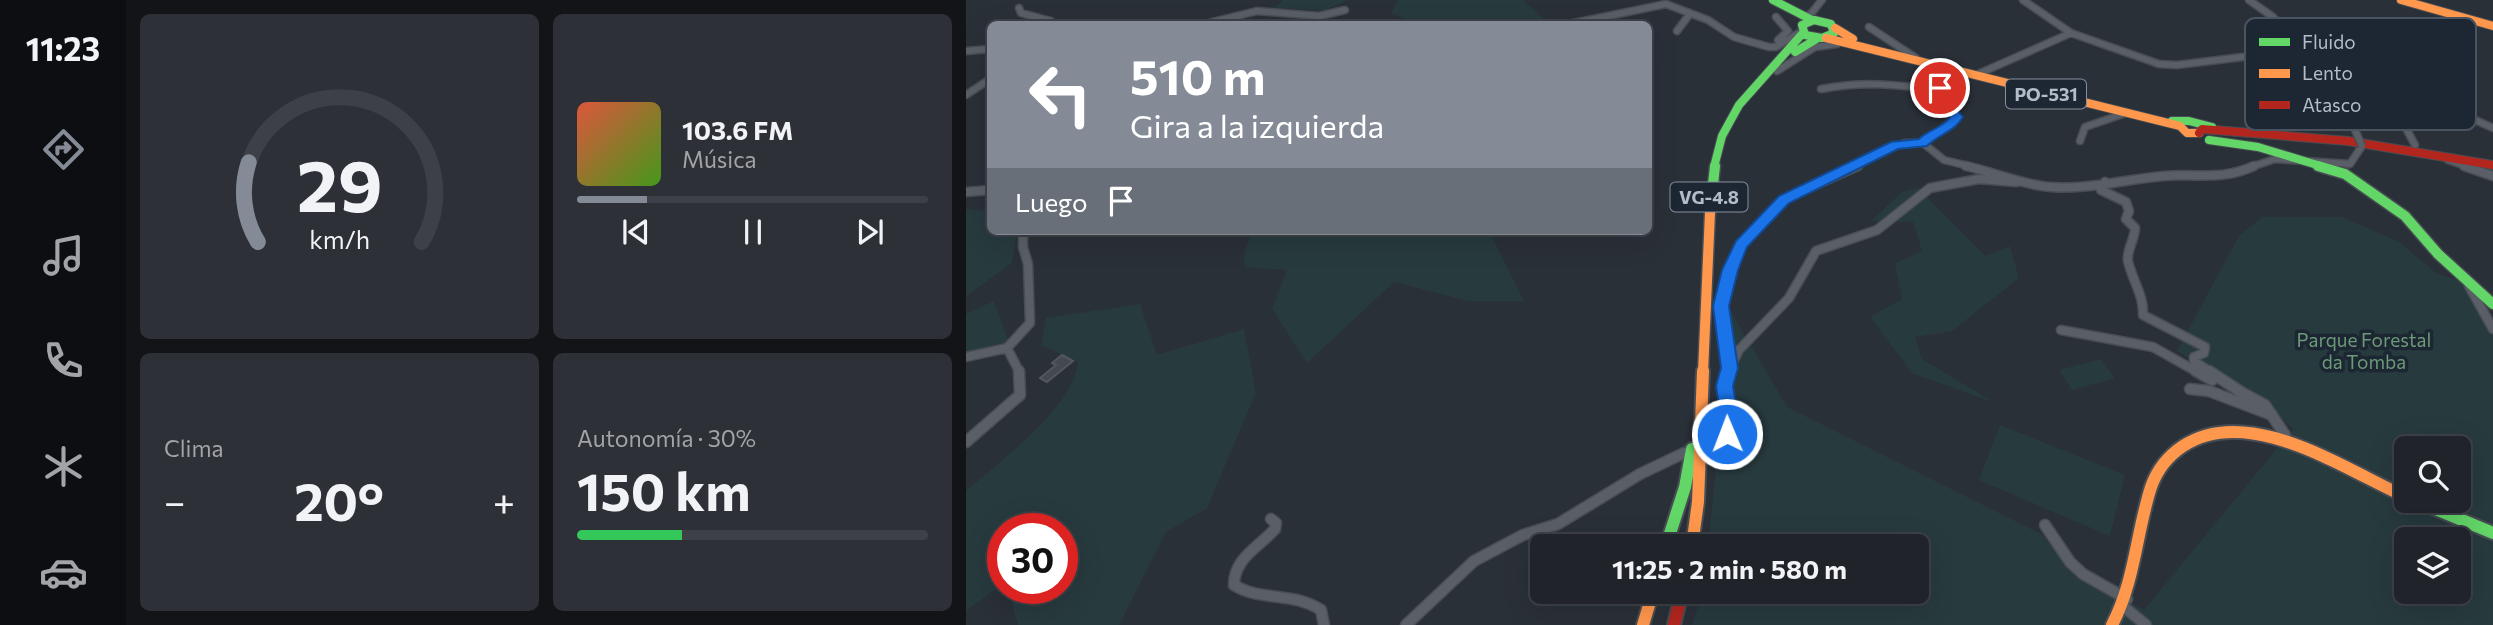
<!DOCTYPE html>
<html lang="es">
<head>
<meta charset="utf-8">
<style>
	:root { --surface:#20242a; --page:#2d3036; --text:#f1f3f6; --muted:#a2a4a8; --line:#3d4147; --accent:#848b96 }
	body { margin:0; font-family:Commissioner,sans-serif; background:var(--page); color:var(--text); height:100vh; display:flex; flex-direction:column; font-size:26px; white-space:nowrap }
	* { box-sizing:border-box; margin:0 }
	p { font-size:23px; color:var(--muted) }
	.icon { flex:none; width:38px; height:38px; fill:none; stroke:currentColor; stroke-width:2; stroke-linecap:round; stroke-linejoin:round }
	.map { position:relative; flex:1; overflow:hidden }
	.details { display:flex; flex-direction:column; gap:14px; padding:14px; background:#121417; width:840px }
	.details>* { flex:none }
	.guide { position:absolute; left:21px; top:21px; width:665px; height:214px; border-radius:10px; box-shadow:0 7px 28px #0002,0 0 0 2px var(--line); background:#848b96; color:#fff; overflow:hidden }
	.fabs { position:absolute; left:1428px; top:436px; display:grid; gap:14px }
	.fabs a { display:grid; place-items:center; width:77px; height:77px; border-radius:10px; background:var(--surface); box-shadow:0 7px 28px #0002,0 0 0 2px var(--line); font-size:35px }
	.speed { position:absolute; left:21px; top:513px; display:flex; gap:14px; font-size:35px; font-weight:700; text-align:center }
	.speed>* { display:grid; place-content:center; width:91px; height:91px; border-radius:50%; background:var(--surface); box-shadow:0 7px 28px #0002,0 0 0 2px var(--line); line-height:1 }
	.speed .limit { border:10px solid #d22; background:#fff; color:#111 }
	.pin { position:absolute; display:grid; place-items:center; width:60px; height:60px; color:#fff; margin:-30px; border:4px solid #fff; border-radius:50%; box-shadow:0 2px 7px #0007 }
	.me { position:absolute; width:77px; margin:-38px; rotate:359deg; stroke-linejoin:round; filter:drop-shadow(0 0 5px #0008) }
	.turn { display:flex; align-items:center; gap:24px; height:147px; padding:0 28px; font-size:32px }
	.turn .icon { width:91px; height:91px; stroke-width:2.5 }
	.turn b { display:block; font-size:49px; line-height:60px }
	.then { display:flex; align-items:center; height:66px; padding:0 28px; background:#0003; gap:14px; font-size:26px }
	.big { font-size:52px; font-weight:700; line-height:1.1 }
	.details .card { flex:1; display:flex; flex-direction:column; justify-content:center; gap:10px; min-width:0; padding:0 24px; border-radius:10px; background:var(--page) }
	.details .dial { align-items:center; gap:0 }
	.dial svg { height:182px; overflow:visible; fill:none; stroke:var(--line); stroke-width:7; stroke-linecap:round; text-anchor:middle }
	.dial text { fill:var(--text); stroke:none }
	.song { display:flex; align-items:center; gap:21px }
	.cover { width:84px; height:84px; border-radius:10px; background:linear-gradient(135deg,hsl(10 70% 55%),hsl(100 70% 35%)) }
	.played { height:7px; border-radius:4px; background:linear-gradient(90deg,var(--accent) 20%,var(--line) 20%) }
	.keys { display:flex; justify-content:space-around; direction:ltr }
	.heat { display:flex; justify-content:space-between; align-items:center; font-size:38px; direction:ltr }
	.charge { height:10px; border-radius:5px; background:linear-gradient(90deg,#34c759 30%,var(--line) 0) }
	.details .tiles { flex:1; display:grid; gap:14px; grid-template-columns:repeat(2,1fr) }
	.trip { position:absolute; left:564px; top:534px; width:399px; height:70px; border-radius:10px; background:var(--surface); box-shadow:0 7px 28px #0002,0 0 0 2px var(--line); font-weight:700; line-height:70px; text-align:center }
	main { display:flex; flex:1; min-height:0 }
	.tab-bar { display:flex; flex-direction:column; width:126px; justify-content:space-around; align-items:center; background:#0d0e11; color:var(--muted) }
	.tab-bar .icon { width:49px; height:49px }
	.tab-bar .active { color:var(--accent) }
	.tab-bar b { font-size:32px; color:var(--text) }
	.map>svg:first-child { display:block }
	.green { fill:#273a3e; fill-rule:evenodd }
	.building { fill:#444950; stroke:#52575f; stroke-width:2 }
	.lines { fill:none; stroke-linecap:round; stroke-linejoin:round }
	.street-far2-casing { stroke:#484c53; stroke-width:9 }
	.street-far1-casing { stroke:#484c53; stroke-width:11 }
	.street-casing { stroke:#484c53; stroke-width:13 }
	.fast-far2-casing { stroke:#484c53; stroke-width:10 }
	.fast-far1-casing { stroke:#484c53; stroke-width:13 }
	.fast-casing { stroke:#484c53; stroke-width:16 }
	.slow-far2-casing { stroke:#484c53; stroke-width:10 }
	.slow-far1-casing { stroke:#484c53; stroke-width:13 }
	.slow-casing { stroke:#484c53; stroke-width:16 }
	.jam-far1-casing { stroke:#484c53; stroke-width:10 }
	.jam-casing { stroke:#484c53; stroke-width:16 }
	.street-far2 { stroke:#5a5e66; stroke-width:6 }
	.street-far1 { stroke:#5a5e66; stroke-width:8 }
	.street { stroke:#5a5e66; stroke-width:10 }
	.fast-far2 { stroke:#63d668; stroke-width:8 }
	.fast-far1 { stroke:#63d668; stroke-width:10 }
	.fast { stroke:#63d668; stroke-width:12 }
	.slow-far2 { stroke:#ff974d; stroke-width:8 }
	.slow-far1 { stroke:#ff974d; stroke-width:10 }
	.slow { stroke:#ff974d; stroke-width:12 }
	.jam-far1 { stroke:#b3261e; stroke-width:8 }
	.jam { stroke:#b3261e; stroke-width:12 }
	.street-bridge-casing { stroke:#484c53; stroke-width:9; stroke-linecap:butt }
	.street-bridge { stroke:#5a5e66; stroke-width:6 }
	.route { fill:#1a73e8; stroke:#114b97; stroke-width:2 }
	.labels { text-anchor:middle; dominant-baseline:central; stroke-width:7; stroke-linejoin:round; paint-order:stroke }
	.shield { fill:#1d2633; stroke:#878f9c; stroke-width:2 }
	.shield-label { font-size:18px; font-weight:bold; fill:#b4bcc9 }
	.park-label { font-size:19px; fill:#6b9a76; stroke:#1d2633 }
	.key { fill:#1d2633; stroke:#4a5360; stroke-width:2 }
	.key-label { font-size:19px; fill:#b4bcc9 }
</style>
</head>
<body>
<main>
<nav class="tab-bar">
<b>11:23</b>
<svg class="icon active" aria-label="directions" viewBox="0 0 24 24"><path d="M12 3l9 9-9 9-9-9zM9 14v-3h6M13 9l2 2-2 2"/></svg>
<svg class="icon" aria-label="music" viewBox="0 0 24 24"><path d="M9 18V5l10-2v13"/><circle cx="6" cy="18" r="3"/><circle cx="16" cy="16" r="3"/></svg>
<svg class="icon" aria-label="phone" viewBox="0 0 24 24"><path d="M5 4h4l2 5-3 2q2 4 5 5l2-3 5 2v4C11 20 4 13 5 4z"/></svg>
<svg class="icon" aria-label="climate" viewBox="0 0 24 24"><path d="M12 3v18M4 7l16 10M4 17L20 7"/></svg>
<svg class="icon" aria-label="car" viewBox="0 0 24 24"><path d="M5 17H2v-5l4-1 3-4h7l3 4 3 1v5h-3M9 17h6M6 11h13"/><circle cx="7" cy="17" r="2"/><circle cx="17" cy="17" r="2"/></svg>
</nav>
<section class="details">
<div class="tiles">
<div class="card dial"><svg viewBox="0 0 100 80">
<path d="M14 69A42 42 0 1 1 86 69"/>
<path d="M14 69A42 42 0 0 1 10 34" stroke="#848b96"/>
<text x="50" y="56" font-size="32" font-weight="700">29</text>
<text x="50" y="72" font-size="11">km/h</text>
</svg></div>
<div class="card">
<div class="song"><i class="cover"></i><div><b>103.6 FM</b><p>Música</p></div></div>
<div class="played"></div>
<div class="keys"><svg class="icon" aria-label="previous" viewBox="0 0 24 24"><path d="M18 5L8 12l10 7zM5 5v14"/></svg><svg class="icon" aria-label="pause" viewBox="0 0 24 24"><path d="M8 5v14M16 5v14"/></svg><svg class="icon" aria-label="next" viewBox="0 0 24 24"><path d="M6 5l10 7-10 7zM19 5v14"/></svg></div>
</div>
<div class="card"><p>Clima</p>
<div class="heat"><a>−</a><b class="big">20°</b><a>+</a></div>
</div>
<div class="card"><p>Autonomía · 30%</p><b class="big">150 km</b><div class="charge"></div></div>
</div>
</section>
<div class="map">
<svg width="1527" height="625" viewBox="0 0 1527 625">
	<rect width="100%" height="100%" fill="#2a3038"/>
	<path class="green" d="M317 0H382L359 10 308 8Z
		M432 0H557L579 20 567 24H451L425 13Z
		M952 188 1019 256 1044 246 1053 278 986 331 949 337 956 359 1029 403 946 373 904 317 936 299 929 263 956 251 947 222 905 221 936 192Z
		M0 209 24 211V231H51L46 263 0 296Z
		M1296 217H1377L1433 242 1470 273 1498 283 1527 317V625H726L737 592H950V546H742L752 451 769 432 764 310 821 407 1077 535 1106 572 1178 610 1327 429 1302 404 1211 351 1273 236ZM1440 448H1493V500H1440ZM1440 539H1493V592H1440Z
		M286 231H523L558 301H502L428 282 341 363 306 309 321 270 279 267 278 255Z
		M28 301 43 343 0 352V314Z
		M174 304 191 355 278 329 290 393 241 508 200 532 153 625H52L42 588H96V528H37V584L0 611V491C32 463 109 406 112 362L75 345 80 318Z
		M1135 359 1149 378 1106 390 1093 370Z
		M1034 425 1159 475 1144 536 1013 480Z"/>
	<path class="building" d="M96 355 107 361 81 382 74 378 90 365 86 363Z"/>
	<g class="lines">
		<defs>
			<path id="street-far2" d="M1057 0 1105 33 1193 64 1211 65 1301 54 1330 61
				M1283 0 1307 17 1319 30 1328 57 1368 89 1386 118 1389 130
				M53 8 55 13 85 21 87 24
				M836 16 844 15 856 0
				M810 17 822 31 812 40
				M238 24 291 11 353 16 379 10
				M603 24 700 4 742 20 768 37 803 47H810L836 31
				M903 27 950 58
				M711 31 723 15
				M0 51 24 49
				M1335 65 1358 52 1376 50 1461 95 1471 103 1450 106 1435 119 1449 145
				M811 71 849 47 871 44
				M1012 74 1105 33
				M855 89C895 81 932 84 972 91
				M0 95 24 79
				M1471 103 1527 128
				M1114 141 1119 127 1157 114
				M957 143 991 117 972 91 989 74 996 72
				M1482 160 1503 167
				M888 167 919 150 939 143H957L978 160 1007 167
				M1285 167 1309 159 1384 164 1396 146"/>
			<path id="street-far1" d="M1000 166C1027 172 1057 185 1084 187 1122 190 1161 179 1198 176 1232 173 1255 181 1288 166
				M1498 166 1527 176
				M1139 182 1135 190 1160 202 1163 211 1160 219 1169 228C1169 239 1160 251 1162 261 1166 280 1178 295 1177 315L1239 347 1238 353 1228 357V361L1246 373
				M0 192 24 190
				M1503 286 1527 329
				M1095 330 1187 347 1233 373
				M0 357 41 348
				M763 367 755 306 764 270 775 245 818 199 892 166
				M54 373 41 348 64 323 62 264 57 247V231
				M762 373 773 350 823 298 850 251 911 230 964 188 1013 179 1050 182"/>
			<path id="street" d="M1230 371 1246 380
				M1243 371 1275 392
				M1224 389 1243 391 1306 415
				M1271 390 1299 405 1319 435 1318 441
				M750 440C773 422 757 396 762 371
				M0 442 54 395 53 371
				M305 519 310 523 309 529C293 547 268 558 268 585 295 602 326 591 355 610L358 625
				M1079 525 1104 562 1117 574 1161 599
				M1158 607 1180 625
				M440 625 508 561 557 535 592 524 674 474 718 453"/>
			<path id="fast-far2" d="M807 0 846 20
				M848 20 865 24 868 33 856 38 839 35 836 25Z
				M829 52 852 38
				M1206 121H1223L1246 127
				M1243 140 1292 147 1358 167
				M748 167 756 136 773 105 837 33"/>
			<path id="fast-far1" d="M1352 166 1379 174 1439 216 1472 254 1527 304
				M744 212 749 166"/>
			<path id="fast" d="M1448 500 1527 533
				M700 546 719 487 726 449"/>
			<path id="slow-far2" d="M1435 0 1527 26
				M869 28 887 39
				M860 38 1214 126 1221 133H1233"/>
			<path id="slow-far1" d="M737 373 744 212"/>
			<path id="slow" d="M726 546 732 502 737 371
				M677 625 687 592
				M1146 625C1169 581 1170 534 1185 487 1191 470 1202 456 1217 446 1283 403 1378 469 1440 497"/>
			<path id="jam-far1" d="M1233 133 1236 129 1382 141 1527 165"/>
			<path id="jam" d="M708 625 716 592"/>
		</defs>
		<use href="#street-far2" class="street-far2-casing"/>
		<use href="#street-far1" class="street-far1-casing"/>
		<use href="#street" class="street-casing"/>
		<use href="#fast-far2" class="fast-far2-casing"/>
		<use href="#fast-far1" class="fast-far1-casing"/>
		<use href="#fast" class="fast-casing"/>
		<use href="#slow-far2" class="slow-far2-casing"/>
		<use href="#slow-far1" class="slow-far1-casing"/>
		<use href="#slow" class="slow-casing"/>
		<use href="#jam-far1" class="jam-far1-casing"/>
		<use href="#jam" class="jam-casing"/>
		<use href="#street-far2" class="street-far2"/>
		<use href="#street-far1" class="street-far1"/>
		<use href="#street" class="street"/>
		<use href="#fast-far2" class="fast-far2"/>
		<use href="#fast-far1" class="fast-far1"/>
		<use href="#fast" class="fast"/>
		<use href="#slow-far2" class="slow-far2"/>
		<use href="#slow-far1" class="slow-far1"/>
		<use href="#slow" class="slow"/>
		<use href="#jam-far1" class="jam-far1"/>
		<use href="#jam" class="jam"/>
		<defs>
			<path id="street-bridge" d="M1389 130 1396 146"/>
		</defs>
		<use href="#street-bridge" class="street-bridge-casing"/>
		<use href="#street-bridge" class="street-bridge"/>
	</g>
	<path class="route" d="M974 84 978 85 980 95 997 117C988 132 973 134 961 146L932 149 823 203 781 247 772 270 763 306 772 368 767 386 774 427 767 439 761 442 755 439 752 434 756 427 750 386 755 368 747 306 756 270 770 241 813 196 925 142 953 139C962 130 977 128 984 117L967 96V88Z"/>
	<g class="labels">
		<g class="shield">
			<rect x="1040" y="79.5" width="80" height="29" rx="5"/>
			<rect x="704.5" y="182.5" width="77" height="29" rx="5"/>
		</g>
		<g class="shield-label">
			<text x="1080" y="94">PO-531</text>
			<text x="743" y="197">VG-4.8</text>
		</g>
		<g class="park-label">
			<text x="1398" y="339">Parque Forestal<tspan x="1398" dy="22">da Tomba</tspan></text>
		</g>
	</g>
	<rect x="1279" y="18" width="231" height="112" rx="10" class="key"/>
	<rect x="1293" y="38" width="31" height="8" fill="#63d668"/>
	<rect x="1293" y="69" width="31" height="9" fill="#ff974d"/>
	<rect x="1293" y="101" width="31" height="8" fill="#b3261e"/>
	<g class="key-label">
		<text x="1336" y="49">Fluido</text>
		<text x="1336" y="80">Lento</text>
		<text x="1336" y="112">Atasco</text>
	</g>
</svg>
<div class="fabs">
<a><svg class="icon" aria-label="search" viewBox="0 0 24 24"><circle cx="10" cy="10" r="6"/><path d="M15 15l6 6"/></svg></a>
<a><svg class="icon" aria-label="layers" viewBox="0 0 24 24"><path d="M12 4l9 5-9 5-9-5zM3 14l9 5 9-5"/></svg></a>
</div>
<div class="speed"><div class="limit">30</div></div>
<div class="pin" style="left:974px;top:88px;background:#d93025"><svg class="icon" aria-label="arrive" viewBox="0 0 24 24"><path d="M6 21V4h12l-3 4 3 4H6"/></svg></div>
<svg class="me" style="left:761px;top:434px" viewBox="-20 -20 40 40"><circle r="17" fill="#1a73e8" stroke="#fff" stroke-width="3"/><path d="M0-11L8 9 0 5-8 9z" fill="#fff"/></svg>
<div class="trip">11:25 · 2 min · 580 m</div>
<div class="guide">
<div class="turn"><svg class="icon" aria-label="left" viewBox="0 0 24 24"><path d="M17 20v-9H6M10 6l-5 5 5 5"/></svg><div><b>510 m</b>Gira a la izquierda</div></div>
<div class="then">Luego<svg class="icon" aria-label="arrive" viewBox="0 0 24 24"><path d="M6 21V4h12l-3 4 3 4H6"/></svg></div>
</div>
</div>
</main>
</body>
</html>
